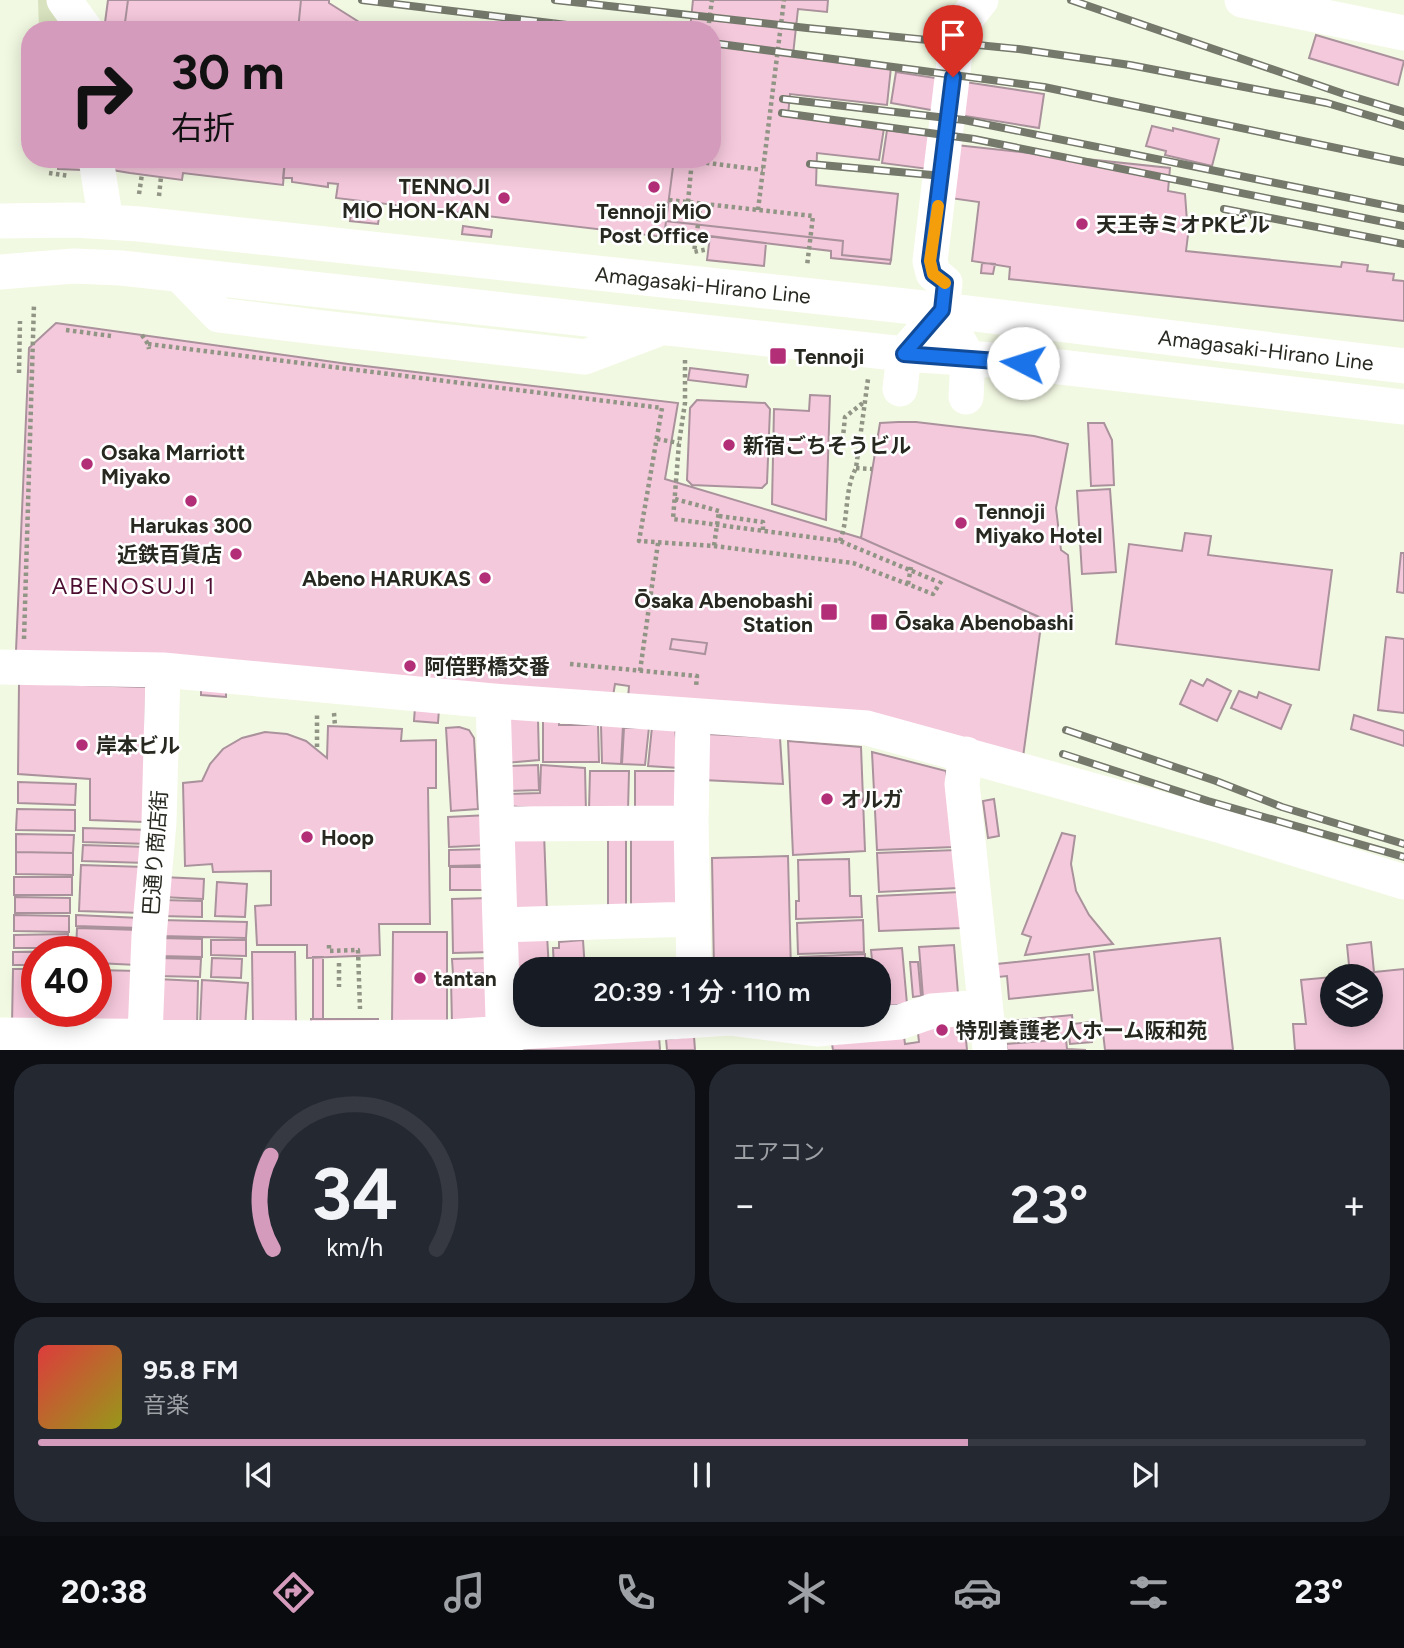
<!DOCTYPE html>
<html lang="ja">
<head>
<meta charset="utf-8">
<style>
	:root { --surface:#171b24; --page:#242831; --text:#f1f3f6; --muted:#9ea1a6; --line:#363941; --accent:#d59bbd }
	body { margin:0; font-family:Figtree,"Noto Sans JP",sans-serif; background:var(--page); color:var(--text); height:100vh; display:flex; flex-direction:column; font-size:26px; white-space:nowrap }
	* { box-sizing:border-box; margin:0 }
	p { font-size:23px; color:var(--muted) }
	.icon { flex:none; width:38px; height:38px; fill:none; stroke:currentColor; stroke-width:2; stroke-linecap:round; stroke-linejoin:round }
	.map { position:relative; height:1050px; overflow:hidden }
	.panel { display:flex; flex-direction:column; gap:14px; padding:14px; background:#0d0f14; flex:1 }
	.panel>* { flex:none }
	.top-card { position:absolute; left:21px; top:21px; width:700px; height:147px; border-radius:28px; box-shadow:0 4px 18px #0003; background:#d59bbd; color:#111; overflow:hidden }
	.tools { position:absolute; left:1320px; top:964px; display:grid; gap:14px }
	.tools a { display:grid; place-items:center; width:63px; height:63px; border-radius:50%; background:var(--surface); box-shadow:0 4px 18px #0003; font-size:35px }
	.speed { position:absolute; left:21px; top:936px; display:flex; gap:14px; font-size:35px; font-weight:700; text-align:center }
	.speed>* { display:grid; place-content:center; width:91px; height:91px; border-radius:50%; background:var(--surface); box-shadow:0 4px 18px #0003; line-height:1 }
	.speed .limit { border:10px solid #d22; background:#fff; color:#111 }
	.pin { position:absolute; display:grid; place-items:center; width:60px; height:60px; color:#fff; margin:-72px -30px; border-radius:50% 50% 50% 0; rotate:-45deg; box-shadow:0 0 7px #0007 }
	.pin .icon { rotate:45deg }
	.me { position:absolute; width:77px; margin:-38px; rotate:275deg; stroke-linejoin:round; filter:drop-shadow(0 0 5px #0008) }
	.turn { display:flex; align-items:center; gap:24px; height:147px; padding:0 35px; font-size:32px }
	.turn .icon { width:91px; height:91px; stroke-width:2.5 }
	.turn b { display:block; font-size:49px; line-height:60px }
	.big { font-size:52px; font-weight:600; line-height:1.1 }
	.panel .card { flex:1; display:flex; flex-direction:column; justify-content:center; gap:10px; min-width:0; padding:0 24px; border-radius:28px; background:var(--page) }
	.panel .dial { align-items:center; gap:0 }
	.dial svg { height:182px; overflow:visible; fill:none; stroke:var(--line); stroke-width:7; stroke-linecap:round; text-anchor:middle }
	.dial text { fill:var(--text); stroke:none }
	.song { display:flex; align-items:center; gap:21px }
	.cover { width:84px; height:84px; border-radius:10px; background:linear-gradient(135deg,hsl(0 70% 55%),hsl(60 70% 35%)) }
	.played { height:7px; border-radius:4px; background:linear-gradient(90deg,var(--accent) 70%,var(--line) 70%) }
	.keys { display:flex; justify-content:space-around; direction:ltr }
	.heat { display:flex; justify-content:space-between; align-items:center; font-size:38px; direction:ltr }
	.panel .tiles { flex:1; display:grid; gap:14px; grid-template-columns:1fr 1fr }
	.card:last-child { grid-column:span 2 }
	.trip { position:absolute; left:513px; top:957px; width:378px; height:70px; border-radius:28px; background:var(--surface); box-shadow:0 4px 18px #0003; font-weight:600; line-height:70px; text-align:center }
	.tabs { display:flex; height:112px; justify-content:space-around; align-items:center; background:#090b0e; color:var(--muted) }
	.tabs .icon { width:49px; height:49px }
	.tabs .current { color:var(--accent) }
	.tabs b { font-size:32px; color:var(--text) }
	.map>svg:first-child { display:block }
	.green { fill:#d8e2be }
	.building { fill:#f5c9dc; stroke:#aa929c; stroke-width:2 }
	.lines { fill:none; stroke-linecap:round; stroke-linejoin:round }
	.path { stroke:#919585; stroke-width:4.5; stroke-dasharray:3.5 3.5; stroke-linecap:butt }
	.minor { stroke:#fff; stroke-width:35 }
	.rail-casing { stroke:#75796c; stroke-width:8 }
	.rail { stroke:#fff; stroke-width:5; stroke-dasharray:16; stroke-linecap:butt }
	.route-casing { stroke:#114b97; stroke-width:18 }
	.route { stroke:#1a73e8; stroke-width:12 }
	.slow { stroke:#f59e0b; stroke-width:12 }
	.poi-dot { fill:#b22f78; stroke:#fff; stroke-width:2.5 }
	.labels { text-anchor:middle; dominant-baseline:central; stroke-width:5; stroke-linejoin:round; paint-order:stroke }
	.poi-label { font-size:21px; font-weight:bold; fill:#272921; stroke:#fff; text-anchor:start }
	.street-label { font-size:21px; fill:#272921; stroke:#fff }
	.neighbourhood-label { font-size:23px; letter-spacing:2px; fill:#4d0e31; stroke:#fff }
</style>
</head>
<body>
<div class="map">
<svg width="1404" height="1050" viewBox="0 0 1404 1050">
	<rect width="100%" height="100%" fill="#f2f9e2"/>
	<path class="green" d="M38 0H54L69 30H39Z"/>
	<path class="building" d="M108 0H128L124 30H104Z
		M128 0H301L298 30H124Z
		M301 0H329V3L359 22 358 30H298Z
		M693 0H828L827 12 798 9 793 55 891 67 887 105 790 94 788 116 884 128 879 160 817 153 816 185 898 194 891 260 842 255 843 241 666 221 674 159H712V30H690Z
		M359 22 422 30H358Z
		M1316 35 1404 61 1398 85 1309 58Z
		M896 72 942 79 937 111 891 103Z
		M965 82 1044 94 1039 128 959 115Z
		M1152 126 1173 131V128L1219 139 1212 166 1165 155 1166 151 1146 146Z
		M887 130 932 136 928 169 882 163Z
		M956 145 1170 168 1168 191 1185 194 1188 235 1186 251 1341 267 1342 262 1368 265 1367 271 1394 274 1393 280 1404 281V321L1009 279 1010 267 972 261 979 202 950 198Z
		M59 159H83L82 170 58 169Z
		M101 159H285L283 185 183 173 182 180 130 173 112 170Z
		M285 159H674L664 237 336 198 338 184 328 183V187L292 182V178H283Z
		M351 214 379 217 378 224 350 221Z
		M666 221 843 241 842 255 891 260 890 264 831 258V251L665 231Z
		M463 226 492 230 491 237 462 234Z
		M710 236 766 243 764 266 707 260Z
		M982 263 995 264 993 274 981 273Z
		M56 323 348 364 678 403 665 479 861 538 1042 618 1023 757 628 698 629 686 615 684 613 696 16 651 29 348Z
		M690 368 748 375 746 387 688 380Z
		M810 395 830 396 826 520 772 504 774 409 809 411Z
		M697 400 765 403 770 409 767 483 762 488 692 485 687 480 690 408Z
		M898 422H916L1034 436 1068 444 1056 508 1061 550 1068 555 1073 622 1066 629 861 538 880 423Z
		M1088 423H1104L1112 440 1114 485 1091 486Z
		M1110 489 1116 572 1082 574 1077 491Z
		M1185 533 1211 536 1208 555 1332 570 1319 670 1116 644 1129 544 1182 551Z
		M1401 553H1404V593L1397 592Z
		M1386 637 1404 639V713L1378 710Z
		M672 639 707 643 705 654 670 649Z
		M1207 679 1231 691 1217 721 1180 704 1191 680 1203 686Z
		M19 683 146 687 144 822 90 820V779L18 774Z
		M201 687 226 689V697L201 695Z
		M1239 691 1257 698 1259 692 1291 705 1281 729 1231 708Z
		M415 707 439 709 438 723 414 721Z
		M1354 715 1404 731V746L1351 729Z
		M507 716 538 719 539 760 504 763Z
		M543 719H559V725H598L599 762H543Z
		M601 725H623L621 764 602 763Z
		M328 726 402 729 401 741 436 740V788H428L430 924H379L380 955 307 958V945H257L255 906 271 905V871L213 872 212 864 185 866 183 783 202 781 210 764 223 749 242 738 265 732 287 734 306 741 327 758Z
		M459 727 469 730 474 738 478 809 451 811 446 728Z
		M649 727 645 765 622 764 624 728Z
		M652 727 675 728 679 768 648 766Z
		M707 734 780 738 783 784 703 780Z
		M788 741 861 747 865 851 793 855Z
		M872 752 946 771 954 847 877 850Z
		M538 765 539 790 505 791 504 766Z
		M541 765 585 768 586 813 507 806 506 794 540 793Z
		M590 771H629L628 811 589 810Z
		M635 771H677V811H635Z
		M18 782 76 784 75 805 18 803Z
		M994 799 999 836 988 838 983 801Z
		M17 809 75 810V831L16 830Z
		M489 815 490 845 449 847 448 817Z
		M83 828 150 830V844L83 842Z
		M544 833 547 912 512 913 509 834Z
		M631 833 679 838 678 901 671 909 631 911Z
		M1062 833 1075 836 1071 864 1076 891 1089 915 1113 944 1025 955 1031 937 1022 934Z
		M16 834 74 835 73 853 16 852Z
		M608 834 626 835V912H608Z
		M83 845 147 847 146 863 82 861Z
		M490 849V865L449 866V850Z
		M956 850 958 888 879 892 877 853Z
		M16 852 73 853V875L16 874Z
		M788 856 791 970H714L712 858Z
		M849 859 850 896H861L862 917 796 919V901H799L798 860Z
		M81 865 145 867 143 913 79 911Z
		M450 867H485L486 890H450Z
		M14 877H72V895H14Z
		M162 877 204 879 203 899 162 897Z
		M217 882 247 884 245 917 215 916Z
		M960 892 962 928 879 931 877 896Z
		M15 897 70 898V913H15Z
		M490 898 491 952 453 953 452 899Z
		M161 900 202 901V917L161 916Z
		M14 915 69 916V932L14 931Z
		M76 915 140 918V928L76 926Z
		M160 920 247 922 246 938 160 936Z
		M863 920 864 952 798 954 797 923Z
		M77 928 139 930 137 965 96 963V952H76Z
		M393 932H447V1023H392Z
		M68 934V948H14V935Z
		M547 935 549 970H525V1012L516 1013 512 937Z
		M160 938 202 939V957L160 956Z
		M1220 938 1233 1050H1105L1094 952Z
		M211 940H246V956L211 955Z
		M583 940 585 970H554L553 948H559V942Z
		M1371 942 1374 972 1350 975 1347 945Z
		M954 945 958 994 923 997 919 947Z
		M902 948 907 1004 878 1007V970H873L871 950Z
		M70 951 37 952V965H13V952Z
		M252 952H295L296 1023H253Z
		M865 954V970H800V957Z
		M1089 954 1093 990 1009 999 1007 976 998 977 997 964Z
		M313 957H323V1019H313Z
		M158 958 201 959 200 977 158 976Z
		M212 958 242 959 241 978 211 977Z
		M491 958 492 973 453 974 452 959Z
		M910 962H918L921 996 913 997Z
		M13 969H37V1012H96V970L138 971 137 1028 12 1025Z
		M1404 969V1050H1295L1293 1024H1306L1301 980 1332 977V1015H1370V976H1335Z
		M157 979 198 981 197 1027 155 1025Z
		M451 979H469L470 983 492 982 487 1022 452 1024Z
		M202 980 248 983 245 1028 200 1025Z
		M1072 1015 1073 1024 1090 1022 1092 1042 1070 1044 1069 1035 1011 1040 1009 1021Z
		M311 1019H378V1027H311Z
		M964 1019 967 1050H833L832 1044 904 1036 905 1044 919 1042 917 1024Z
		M659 1036 660 1050H524L527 1046Z
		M694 1036 695 1050H667L666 1039Z
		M1066 1039 1067 1049 1086 1050H1007L1006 1044Z"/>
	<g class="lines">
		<path class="path" d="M708 30 712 0
			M692 161 763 170
			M49 173 69 176
			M139 194 142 174
			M159 196 161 177
			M669 200 813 216 807 266
			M688 202 692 160
			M701 204 694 252 708 249
			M758 210 784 0
			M66 330 111 336
			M142 335 148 344 149 349
			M148 344 662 408 639 541 714 546 853 563 933 594 942 580
			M685 360V403L679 443 673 519 840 541 936 581
			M19 373 20 321
			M657 439 679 443
			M842 447 845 417 864 402
			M856 468 872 469
			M675 499 719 511 714 546
			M719 516 763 522V531
			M840 541C849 518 844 490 856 468L868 379
			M908 584 911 567
			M24 639 34 304
			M570 664 697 676 696 687
			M640 671 658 543
			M334 713 335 726
			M317 747V714
			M329 945V951L358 950 360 1009
			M339 963V987"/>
		<path class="minor" d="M64 0 85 29
			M1242 0 1404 33
			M96 159 106 222
			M0 221 75 220 139 224 942 310 1404 366
			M0 272 74 266 121 268 904 354 1008 361 1404 407
			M180 275 219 315 324 328 585 357 656 330
			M957 338 968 358 966 397
			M900 389 904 354 942 310 945 283 933 273 930 261 958 29 981 0
			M0 667 163 670 493 701 867 728 1225 827 1404 882
			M493 701 504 1050
			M693 716 691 823 694 970
			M966 754 962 784 990 1050
			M498 824 691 823
			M501 925 692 919
			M0 1035 318 1038 447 1037 729 1018 817 1029 900 1022 932 1011 985 1007
			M145 1036 149 936 159 822 163 670"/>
		<defs>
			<path id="rail" d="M362 0 608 30
				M555 0 807 28 1019 49 1130 65 1327 103 1404 126
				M1071 0 1344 94 1404 112
				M712 43 1044 87 1404 162
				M783 99 964 120 1404 209
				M782 113 974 139 1404 226
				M810 164 932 175
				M1224 209 1404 244
				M1066 730 1216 781 1282 807 1404 844
				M1063 754 1208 801 1404 857"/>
		</defs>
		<use href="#rail" class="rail-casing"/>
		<use href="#rail" class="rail"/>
	</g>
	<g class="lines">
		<defs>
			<path id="route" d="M953 77 930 261 933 274 945 283 942 310 904 354 1023 363"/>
		</defs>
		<use href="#route" class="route-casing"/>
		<use href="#route" class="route"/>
		<path class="slow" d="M938 206 930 261 933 274 945 283"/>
	</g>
	<g class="poi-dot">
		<circle cx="654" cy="187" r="7"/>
		<circle cx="504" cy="198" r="7"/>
		<circle cx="1082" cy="224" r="7"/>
		<rect x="769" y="347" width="18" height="18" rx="3.5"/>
		<circle cx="729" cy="445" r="7"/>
		<circle cx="87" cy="464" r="7"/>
		<circle cx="191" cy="501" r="7"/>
		<circle cx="961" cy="523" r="7"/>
		<circle cx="236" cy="554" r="7"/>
		<circle cx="485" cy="578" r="7"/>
		<rect x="820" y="603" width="18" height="18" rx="3.5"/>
		<rect x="870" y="613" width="18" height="18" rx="3.5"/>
		<circle cx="410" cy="666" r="7"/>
		<circle cx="82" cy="745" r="7"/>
		<circle cx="827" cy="799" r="7"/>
		<circle cx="307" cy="837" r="7"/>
		<circle cx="420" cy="978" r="7"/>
		<circle cx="942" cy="1030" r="7"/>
	</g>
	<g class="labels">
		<g class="poi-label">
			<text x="490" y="186" text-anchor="end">TENNOJI<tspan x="490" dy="24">MIO HON-KAN</tspan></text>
			<text x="654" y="211" text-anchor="middle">Tennoji MiO<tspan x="654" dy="24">Post Office</tspan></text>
			<text x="1096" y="224">天王寺ミオPKビル</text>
			<text x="794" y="356">Tennoji</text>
			<text x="743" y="445">新宿ごちそうビル</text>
			<text x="101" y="452">Osaka Marriott<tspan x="101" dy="24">Miyako</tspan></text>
			<text x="975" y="511">Tennoji<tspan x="975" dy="24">Miyako Hotel</tspan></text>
			<text x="191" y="525" text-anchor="middle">Harukas 300</text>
			<text x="222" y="554" text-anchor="end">近鉄百貨店</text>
			<text x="471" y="578" text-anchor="end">Abeno HARUKAS</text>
			<text x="813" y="600" text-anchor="end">Ōsaka Abenobashi<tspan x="813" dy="24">Station</tspan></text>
			<text x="895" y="622">Ōsaka Abenobashi</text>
			<text x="424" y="666">阿倍野橋交番</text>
			<text x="96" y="745">岸本ビル</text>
			<text x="841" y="799">オルガ</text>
			<text x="321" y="837">Hoop</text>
			<text x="434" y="978">tantan</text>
			<text x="956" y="1030">特別養護老人ホーム阪和苑</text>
		</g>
		<g class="street-label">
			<text transform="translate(703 285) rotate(6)">Amagasaki-Hirano Line</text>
			<text transform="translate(1266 350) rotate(7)">Amagasaki-Hirano Line</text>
			<text transform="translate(155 853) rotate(-86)">巴通り商店街</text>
		</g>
		<g class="neighbourhood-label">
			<text x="134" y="586">ABENOSUJI 1</text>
		</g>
	</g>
</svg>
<div class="tools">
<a><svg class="icon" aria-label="layers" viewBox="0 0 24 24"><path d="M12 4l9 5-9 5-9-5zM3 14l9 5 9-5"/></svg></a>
</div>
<div class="speed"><div class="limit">40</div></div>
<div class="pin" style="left:953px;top:77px;background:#d93025"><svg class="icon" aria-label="arrive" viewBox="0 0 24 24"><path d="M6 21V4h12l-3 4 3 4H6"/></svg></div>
<svg class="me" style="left:1023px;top:363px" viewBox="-20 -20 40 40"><circle r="19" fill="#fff"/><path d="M0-13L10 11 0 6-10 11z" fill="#1a73e8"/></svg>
<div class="trip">20:39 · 1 分 · 110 m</div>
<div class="top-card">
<div class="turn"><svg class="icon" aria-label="right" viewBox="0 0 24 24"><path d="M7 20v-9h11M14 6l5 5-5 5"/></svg><div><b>30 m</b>右折</div></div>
</div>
</div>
<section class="panel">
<div class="tiles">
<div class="card dial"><svg viewBox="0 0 100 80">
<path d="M14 69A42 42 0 1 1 86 69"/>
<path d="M14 69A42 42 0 0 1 13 28" stroke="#d59bbd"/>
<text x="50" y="56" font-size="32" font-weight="700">34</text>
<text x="50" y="72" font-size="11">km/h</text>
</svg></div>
<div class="card"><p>エアコン</p>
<div class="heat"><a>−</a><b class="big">23°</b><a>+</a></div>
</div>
<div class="card">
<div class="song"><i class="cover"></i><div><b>95.8 FM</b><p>音楽</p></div></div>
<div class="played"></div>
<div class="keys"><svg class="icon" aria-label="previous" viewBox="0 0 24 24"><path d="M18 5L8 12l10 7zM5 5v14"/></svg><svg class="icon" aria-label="pause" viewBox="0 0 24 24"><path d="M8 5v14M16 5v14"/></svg><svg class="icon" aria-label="next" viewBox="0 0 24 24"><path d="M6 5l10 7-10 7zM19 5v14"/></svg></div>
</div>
</div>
</section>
<nav class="tabs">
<b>20:38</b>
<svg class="icon current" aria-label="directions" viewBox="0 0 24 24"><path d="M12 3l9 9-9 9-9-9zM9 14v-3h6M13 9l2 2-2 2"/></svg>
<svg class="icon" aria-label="music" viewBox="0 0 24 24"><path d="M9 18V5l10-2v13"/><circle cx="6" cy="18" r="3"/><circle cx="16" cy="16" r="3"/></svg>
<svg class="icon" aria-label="phone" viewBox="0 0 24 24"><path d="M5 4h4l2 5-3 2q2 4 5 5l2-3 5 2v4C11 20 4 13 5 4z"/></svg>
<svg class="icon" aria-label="climate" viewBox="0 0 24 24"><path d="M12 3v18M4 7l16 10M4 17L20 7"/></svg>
<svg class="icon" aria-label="car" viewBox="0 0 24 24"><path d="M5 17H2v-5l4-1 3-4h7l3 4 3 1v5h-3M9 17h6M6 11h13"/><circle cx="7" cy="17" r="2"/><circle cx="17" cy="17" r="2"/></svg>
<svg class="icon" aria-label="filters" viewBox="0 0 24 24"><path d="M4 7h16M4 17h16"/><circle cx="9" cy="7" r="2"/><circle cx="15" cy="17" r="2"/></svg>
<b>23°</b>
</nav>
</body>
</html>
